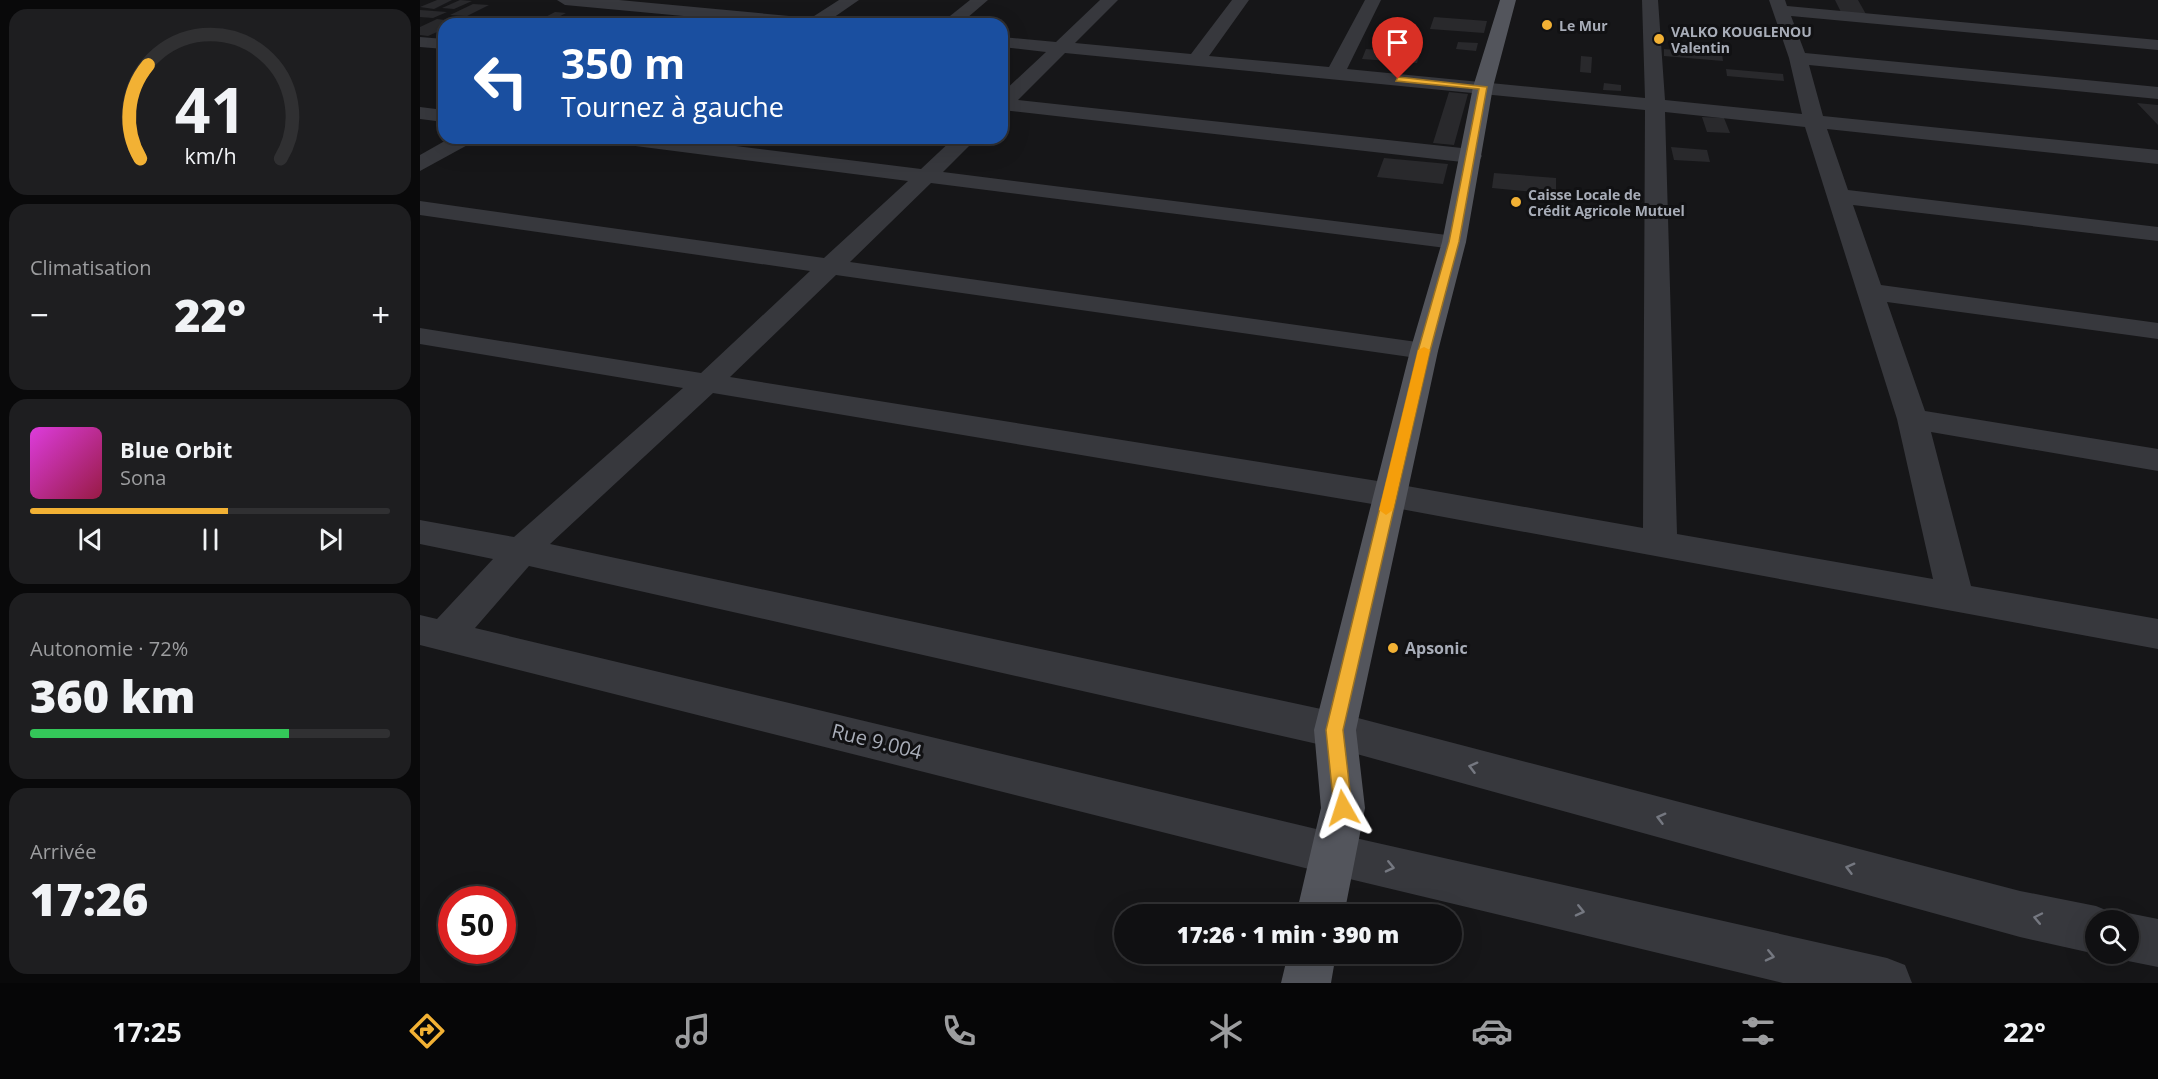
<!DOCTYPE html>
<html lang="fr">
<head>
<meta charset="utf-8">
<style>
	:root { --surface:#101012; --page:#1e1e20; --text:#f1f3f6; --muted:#9c9d9f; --line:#303032; --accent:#f2b134 }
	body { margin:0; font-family:"Open Sans",sans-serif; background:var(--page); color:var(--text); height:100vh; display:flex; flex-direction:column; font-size:22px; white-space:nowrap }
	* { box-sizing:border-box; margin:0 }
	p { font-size:20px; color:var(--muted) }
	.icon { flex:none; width:33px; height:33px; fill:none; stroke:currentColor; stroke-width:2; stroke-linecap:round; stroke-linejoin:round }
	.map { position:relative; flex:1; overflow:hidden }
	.drawer { display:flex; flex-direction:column; gap:9px; padding:9px; background:#09090a; width:420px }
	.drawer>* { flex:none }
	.banner { position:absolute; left:18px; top:18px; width:570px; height:126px; border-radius:18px; box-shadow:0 6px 24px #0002,0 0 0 2px var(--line); background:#1a4fa0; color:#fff; overflow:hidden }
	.buttons { position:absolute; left:1665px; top:910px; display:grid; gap:12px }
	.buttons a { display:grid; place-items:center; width:54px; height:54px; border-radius:50%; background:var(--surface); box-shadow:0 6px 24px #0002,0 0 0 2px var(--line); font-size:30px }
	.speed { position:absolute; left:18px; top:886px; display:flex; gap:12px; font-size:30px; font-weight:700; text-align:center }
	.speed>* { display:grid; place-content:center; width:78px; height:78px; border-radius:50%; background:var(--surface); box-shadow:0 6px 24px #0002,0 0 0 2px var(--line); line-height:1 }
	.speed .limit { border:9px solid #d22; background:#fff; color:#111 }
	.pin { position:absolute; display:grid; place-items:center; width:51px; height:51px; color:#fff; margin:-62px -26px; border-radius:50% 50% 50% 0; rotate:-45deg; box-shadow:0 0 6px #0007 }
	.pin .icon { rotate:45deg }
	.me { position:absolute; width:66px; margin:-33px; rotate:354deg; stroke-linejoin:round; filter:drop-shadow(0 0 4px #0008) }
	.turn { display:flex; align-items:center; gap:21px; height:126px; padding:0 24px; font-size:27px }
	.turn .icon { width:78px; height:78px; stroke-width:2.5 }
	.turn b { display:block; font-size:42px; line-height:51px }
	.big { font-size:45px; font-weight:800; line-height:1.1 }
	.drawer .tile { flex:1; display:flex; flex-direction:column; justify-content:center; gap:9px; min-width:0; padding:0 21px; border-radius:18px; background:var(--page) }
	.drawer .dial { align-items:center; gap:0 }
	.dial svg { height:156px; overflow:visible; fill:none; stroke:var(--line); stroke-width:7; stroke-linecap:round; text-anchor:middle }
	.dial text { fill:var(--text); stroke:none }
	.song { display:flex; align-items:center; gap:18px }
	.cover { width:72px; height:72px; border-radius:9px; background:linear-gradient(135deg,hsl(300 70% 55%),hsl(340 70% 35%)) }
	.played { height:6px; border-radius:3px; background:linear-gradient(90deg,var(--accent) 55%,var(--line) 55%) }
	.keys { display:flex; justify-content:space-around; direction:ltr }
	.heat { display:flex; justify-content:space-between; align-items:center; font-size:33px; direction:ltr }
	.charge { height:9px; border-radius:4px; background:linear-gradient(90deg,#34c759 72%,var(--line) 0) }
	.trip { position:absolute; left:694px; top:904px; width:348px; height:60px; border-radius:30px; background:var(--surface); box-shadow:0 6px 24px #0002,0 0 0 2px var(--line); font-weight:800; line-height:60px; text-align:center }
	.tabs { display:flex; height:96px; justify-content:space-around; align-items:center; background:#060607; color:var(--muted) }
	.tabs .icon { width:42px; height:42px }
	.tabs .on { color:var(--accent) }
	.tabs b { font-size:27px; color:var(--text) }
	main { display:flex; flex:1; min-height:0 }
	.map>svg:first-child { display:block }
	.building { fill:#29292c }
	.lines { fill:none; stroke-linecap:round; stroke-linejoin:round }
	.minor { fill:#37383d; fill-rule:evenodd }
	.major { fill:#53555c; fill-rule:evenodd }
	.oneway { stroke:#757881 }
	.route { fill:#f2b134; stroke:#9d7322; stroke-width:1.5 }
	.slow { fill:#f59e0b }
	.poi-dot { fill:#f2b134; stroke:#111113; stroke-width:2 }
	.labels { text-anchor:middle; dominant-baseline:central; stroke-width:6; stroke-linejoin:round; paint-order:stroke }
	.far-poi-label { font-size:14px; font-weight:bold; fill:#a8adb8; stroke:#111113; text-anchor:start }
	.poi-label { font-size:16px; font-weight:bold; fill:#a8adb8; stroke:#111113; text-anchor:start }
	.near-street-label { font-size:20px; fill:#a8adb8; stroke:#111113 }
</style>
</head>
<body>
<main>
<section class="drawer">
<div class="tile dial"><svg viewBox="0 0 100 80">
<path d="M14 69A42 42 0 1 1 86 69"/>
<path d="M14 69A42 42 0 0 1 18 21" stroke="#f2b134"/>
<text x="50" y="56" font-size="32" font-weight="700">41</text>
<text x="50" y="72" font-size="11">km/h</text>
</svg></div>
<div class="tile"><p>Climatisation</p>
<div class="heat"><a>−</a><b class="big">22°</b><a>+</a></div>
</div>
<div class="tile">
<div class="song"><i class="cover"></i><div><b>Blue Orbit</b><p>Sona</p></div></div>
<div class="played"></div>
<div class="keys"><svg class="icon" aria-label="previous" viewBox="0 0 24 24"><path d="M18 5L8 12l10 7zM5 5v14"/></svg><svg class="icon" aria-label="pause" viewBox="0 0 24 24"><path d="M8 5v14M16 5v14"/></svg><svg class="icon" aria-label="next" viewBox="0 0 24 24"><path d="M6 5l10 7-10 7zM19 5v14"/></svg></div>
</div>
<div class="tile"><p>Autonomie · 72%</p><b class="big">360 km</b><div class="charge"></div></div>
<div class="tile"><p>Arrivée</p><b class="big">17:26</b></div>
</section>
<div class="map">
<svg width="1738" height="983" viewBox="0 0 1738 983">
	<rect width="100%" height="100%" fill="#161618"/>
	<path class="building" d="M17 0H32L14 9 0 7Z
		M40 0 52 1 34 9 22 8Z
		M1415 0H1438L1447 16 1422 14Z
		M53 4 69 5 47 16 30 15Z
		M0 10 27 12 13 18 0 17Z
		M135 12 146 13 125 24 114 23Z
		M1014 17 1067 21 1064 33 1010 29Z
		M17 19 39 22 24 24V29L8 36 0 35V27Z
		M85 20 109 22 76 24Z
		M1038 42 1058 43 1056 51 1036 49Z
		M946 49 1000 53 997 63 942 59Z
		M1244 49 1302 54 1303 61 1244 56Z
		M1161 56 1172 57 1171 73 1160 72Z
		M1306 69 1363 74 1364 81 1307 76Z
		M1184 83 1201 85V91L1183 90Z
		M1029 92 1048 94 1034 145 1013 143Z
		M1717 103 1738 105V125Z
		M1282 117 1304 118 1310 133 1287 132Z
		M1251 147 1287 150 1290 162 1254 160Z
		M964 158 1028 164 1023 184 957 177Z
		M1074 173 1136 178V194L1072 188Z"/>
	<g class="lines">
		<path class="minor" d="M137 0H199L391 18 419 0H439L410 20 414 24H349L145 5Z
			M550 0H568L540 24H520Z
			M680 0H698L655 43 771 54 812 0H829L789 56 909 67 945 0H961L927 69 1225 98 1222 0H1238L1245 100 1382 114 1369 58 1349 0H1365L1367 6 1738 40V50L1371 16 1385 53 1738 87V99L1389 65 1403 116 1738 150V164L1407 129 1428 190 1738 227V241L1433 205 1461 285 1738 323V339L1467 302 1505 411 1738 449V471L1511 432 1551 586 1738 619V649L970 507 293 393 130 544 915 712 1600 891 1676 906 1693 913 1695 918 1708 913 1738 919V967L1708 961 1691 954H1708V921H1676V954L1600 937 915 748 109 566 55 628 913 833 1467 958 1485 965 1492 983H1363L913 875 0 645V615L17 619 73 559 0 544V520L94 537 263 388 0 344V328L281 373 390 271 0 215V201L404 258 488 181 200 144 193 142 189 138H251L501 169 534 138H557L523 172 1043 237 1046 242 1043 247 1034 249 511 183 430 262 1004 343 1014 345 1018 351 1014 357 1004 359 416 275 310 377 970 483 1223 528 1225 110 645 53 598 100 1051 149 1059 151 1062 156 1059 161 1051 163 582 110V93L626 52 582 47V37L636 42ZM1245 112 1385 127 1477 419 1513 579 1257 534Z
			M0 37 24 39V49L0 47Z
			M0 107 24 110V122L0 119Z
			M30 138H57L53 142 0 171V155Z"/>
		<path class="major" d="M1080 0H1096L1073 87 1046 242 1018 351 936 730 945 808 924 915H876L901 808 894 730 990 351 1022 242 1053 87Z
			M868 954H916L911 983H861Z"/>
	</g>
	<defs><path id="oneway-chevron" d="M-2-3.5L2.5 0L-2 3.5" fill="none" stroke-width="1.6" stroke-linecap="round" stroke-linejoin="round" transform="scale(1.5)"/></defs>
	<g class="oneway">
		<use href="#oneway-chevron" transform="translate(1053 767) rotate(-165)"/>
		<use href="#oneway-chevron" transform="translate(1241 818) rotate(-165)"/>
		<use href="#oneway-chevron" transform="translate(970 867) rotate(13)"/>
		<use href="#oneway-chevron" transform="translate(1430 868) rotate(-165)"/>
		<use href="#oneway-chevron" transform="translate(1160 911) rotate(13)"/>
		<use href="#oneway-chevron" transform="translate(1618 918) rotate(-168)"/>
		<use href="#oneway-chevron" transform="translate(1350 956) rotate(13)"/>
	</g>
	<path class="route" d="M978 77 1067 87 1039 242 1010 351 923 730 932 808 929 814 923 816 917 814 914 808 906 730 998 351 1029 242 1059 89 976 81Z"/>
	<path class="slow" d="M1004 347 1010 350 973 510 966 515 959 510 998 350Z"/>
	<g class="poi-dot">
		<circle cx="1127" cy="25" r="6"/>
		<circle cx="1239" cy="39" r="6"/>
		<circle cx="1096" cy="202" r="6"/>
		<circle cx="973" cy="648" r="6"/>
	</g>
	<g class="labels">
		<g class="far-poi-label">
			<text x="1139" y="25">Le Mur</text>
			<text x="1251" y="31">VALKO KOUGLENOU<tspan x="1251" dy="16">Valentin</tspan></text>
			<text x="1108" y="194">Caisse Locale de<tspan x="1108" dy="16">Crédit Agricole Mutuel</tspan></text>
		</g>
		<g class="poi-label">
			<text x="985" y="648">Apsonic</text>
		</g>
		<g class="near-street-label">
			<text transform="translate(457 741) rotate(14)">Rue 9.004</text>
		</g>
	</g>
</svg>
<div class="buttons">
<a><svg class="icon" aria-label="search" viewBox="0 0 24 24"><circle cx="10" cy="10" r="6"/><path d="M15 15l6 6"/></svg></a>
</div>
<div class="speed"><div class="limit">50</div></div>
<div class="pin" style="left:978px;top:79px;background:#d93025"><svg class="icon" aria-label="arrive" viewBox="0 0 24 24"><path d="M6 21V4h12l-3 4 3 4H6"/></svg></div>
<svg class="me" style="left:923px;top:808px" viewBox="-20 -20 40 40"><path d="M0-17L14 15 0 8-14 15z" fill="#f2b134" stroke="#fff" stroke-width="4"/></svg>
<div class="trip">17:26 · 1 min · 390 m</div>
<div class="banner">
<div class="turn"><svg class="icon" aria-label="left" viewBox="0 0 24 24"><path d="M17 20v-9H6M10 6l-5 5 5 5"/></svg><div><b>350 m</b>Tournez à gauche</div></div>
</div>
</div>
</main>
<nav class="tabs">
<b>17:25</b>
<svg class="icon on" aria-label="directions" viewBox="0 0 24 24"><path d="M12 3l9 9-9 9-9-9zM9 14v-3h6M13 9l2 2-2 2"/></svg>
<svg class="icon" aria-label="music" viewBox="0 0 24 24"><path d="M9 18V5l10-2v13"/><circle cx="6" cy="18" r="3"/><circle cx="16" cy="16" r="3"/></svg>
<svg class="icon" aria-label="phone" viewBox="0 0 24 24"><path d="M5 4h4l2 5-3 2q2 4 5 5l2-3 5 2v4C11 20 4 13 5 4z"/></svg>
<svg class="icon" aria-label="climate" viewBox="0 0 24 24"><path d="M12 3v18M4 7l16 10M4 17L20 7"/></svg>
<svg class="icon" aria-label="car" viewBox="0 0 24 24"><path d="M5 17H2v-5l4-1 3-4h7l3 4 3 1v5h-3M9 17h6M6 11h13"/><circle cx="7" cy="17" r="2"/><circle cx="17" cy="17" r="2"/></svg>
<svg class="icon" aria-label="filters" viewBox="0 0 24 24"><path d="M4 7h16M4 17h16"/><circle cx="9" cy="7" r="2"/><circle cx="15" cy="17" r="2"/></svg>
<b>22°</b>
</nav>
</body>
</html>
